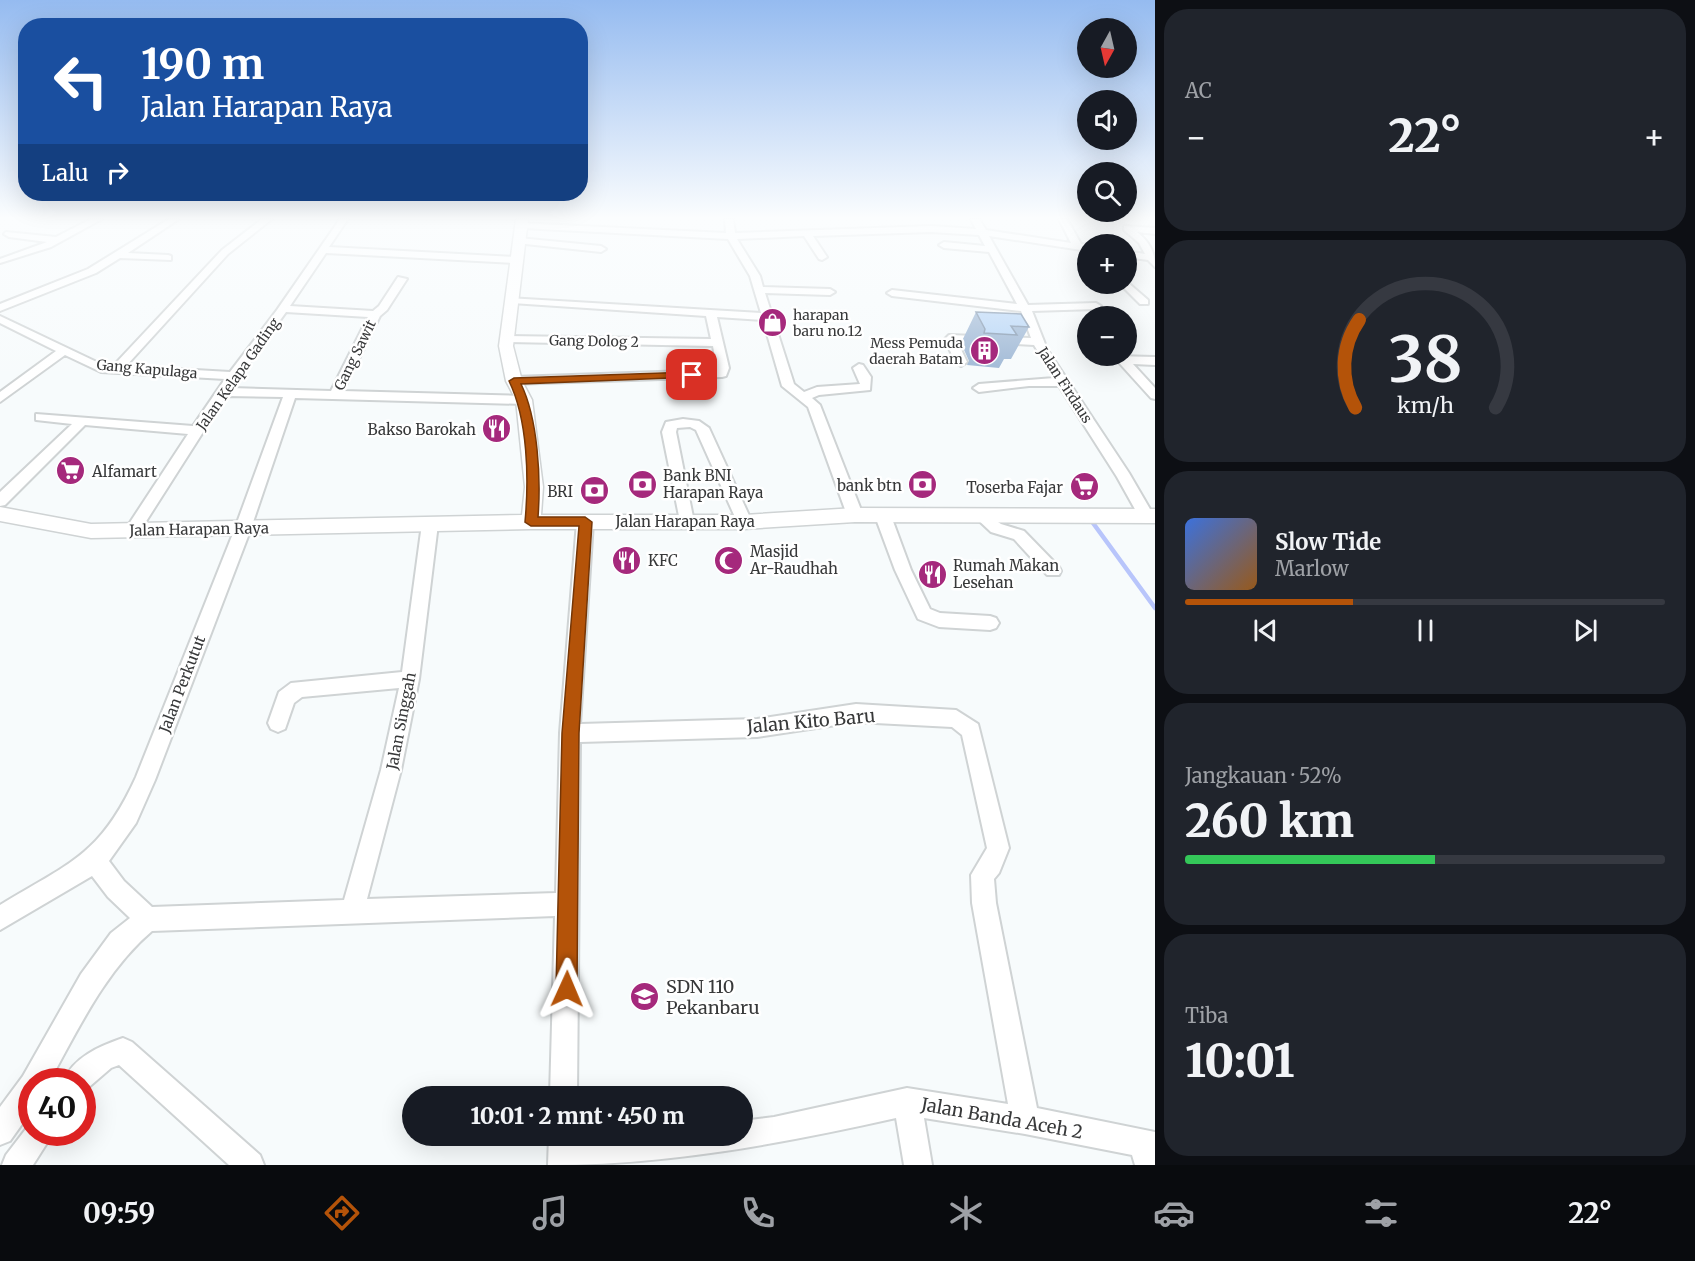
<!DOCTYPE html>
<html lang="id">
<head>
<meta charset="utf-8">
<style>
	:root { --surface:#171b24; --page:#20242c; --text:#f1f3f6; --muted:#9ea1a6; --line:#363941; --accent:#b45309 }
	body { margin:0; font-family:Merriweather,serif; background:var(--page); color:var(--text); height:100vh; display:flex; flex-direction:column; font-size:22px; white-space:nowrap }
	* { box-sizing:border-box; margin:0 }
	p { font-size:20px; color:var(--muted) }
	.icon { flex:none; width:33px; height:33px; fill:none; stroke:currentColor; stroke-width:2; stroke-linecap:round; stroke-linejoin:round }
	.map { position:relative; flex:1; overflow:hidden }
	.sheet { display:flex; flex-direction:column; gap:9px; padding:9px; background:#0d0f14; width:540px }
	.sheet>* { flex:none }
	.top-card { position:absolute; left:18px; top:18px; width:570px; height:183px; border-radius:24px; box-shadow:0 6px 24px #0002; background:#1a4fa0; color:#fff; overflow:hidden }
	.needle { width:39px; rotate:188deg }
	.tools { position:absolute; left:1077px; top:18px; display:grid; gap:12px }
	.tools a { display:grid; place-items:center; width:60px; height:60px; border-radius:50%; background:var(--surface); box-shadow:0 6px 24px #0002; font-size:30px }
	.speed { position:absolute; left:18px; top:1068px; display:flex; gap:12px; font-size:30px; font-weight:700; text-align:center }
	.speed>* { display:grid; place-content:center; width:78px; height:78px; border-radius:50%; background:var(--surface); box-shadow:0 6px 24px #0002; line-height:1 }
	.speed .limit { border:9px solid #d22; background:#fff; color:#111 }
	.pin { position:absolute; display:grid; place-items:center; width:51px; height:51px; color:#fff; margin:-26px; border-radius:12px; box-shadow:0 3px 9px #0006 }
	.me { position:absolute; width:66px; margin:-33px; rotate:1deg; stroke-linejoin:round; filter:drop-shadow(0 0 4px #0008) }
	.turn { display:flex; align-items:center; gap:21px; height:126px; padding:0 24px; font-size:27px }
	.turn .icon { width:78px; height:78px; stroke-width:2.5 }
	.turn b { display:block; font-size:42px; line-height:51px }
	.then { display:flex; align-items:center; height:57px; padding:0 24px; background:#0003; gap:12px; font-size:22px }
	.big { font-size:45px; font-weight:800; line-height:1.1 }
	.sheet .widget { flex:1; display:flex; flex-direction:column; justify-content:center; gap:9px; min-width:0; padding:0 21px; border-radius:24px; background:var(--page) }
	.sheet .dial { align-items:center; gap:0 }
	.dial svg { height:156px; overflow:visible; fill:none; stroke:var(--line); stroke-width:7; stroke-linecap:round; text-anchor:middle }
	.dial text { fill:var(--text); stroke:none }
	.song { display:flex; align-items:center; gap:18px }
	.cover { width:72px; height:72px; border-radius:9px; background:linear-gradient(135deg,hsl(220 70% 55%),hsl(30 70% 35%)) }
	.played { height:6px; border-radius:3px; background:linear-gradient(90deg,var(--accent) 35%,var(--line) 35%) }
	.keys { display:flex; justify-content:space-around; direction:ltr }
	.heat { display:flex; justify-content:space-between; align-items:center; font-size:33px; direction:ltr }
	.charge { height:9px; border-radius:4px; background:linear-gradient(90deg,#34c759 52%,var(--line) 0) }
	.trip { position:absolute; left:402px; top:1086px; width:351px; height:60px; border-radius:30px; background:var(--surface); box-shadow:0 6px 24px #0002; font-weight:800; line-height:60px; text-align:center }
	.tab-bar { display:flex; height:96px; justify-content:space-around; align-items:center; background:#090b0e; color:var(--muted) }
	.tab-bar .icon { width:42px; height:42px }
	.tab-bar .current { color:var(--accent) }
	.tab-bar b { font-size:27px; color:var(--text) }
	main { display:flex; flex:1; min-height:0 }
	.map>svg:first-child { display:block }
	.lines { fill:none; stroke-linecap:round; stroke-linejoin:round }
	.stream { stroke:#b8c5fb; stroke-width:4.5 }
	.minor-casing { stroke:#cfd3d4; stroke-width:4 }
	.major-casing { stroke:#cfd3d4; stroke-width:3 }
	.minor { fill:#fff; fill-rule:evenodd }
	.major { fill:#fff; fill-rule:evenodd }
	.wall { fill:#9cb6d4 }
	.building { fill:#b5d4f6; stroke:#7f94ac; stroke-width:1.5 }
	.route { fill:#b45309; stroke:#753606; stroke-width:1.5 }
	.labels { text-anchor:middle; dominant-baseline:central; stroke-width:5; stroke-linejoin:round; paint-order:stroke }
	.far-poi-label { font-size:14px; fill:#38393a; stroke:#fff; text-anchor:start }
	.far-street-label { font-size:14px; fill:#38393a; stroke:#fff }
	.poi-label { font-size:15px; fill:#38393a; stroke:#fff; text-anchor:start }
	.street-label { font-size:15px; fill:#38393a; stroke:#fff }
	.near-street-label { font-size:18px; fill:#38393a; stroke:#fff }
	.near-poi-label { font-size:18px; fill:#38393a; stroke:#fff; text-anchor:start }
</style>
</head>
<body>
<main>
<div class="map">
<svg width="1155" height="1165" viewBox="0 0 1155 1165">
	<rect width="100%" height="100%" fill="#f7fbfc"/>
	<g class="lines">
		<path class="stream" d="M1093 523 1155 608"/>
		<defs>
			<path id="minor" d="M91 219H102L51 247 0 263V259L47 242 9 237 4 234 6 232 56 237Z
				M169 219H179L128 253 168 255 171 256V260L120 258 96 273 0 311V304L88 269Z
				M262 219H272L228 254 126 366 230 372 277 310 340 219H348L329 247 515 257 520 260 515 263 326 253 290 306 373 311 379 306 398 277 407 279 387 310 380 316 343 391 524 396 530 400 524 404 295 398 250 531 155 780 136 823 109 861 124 881 152 907 344 900 381 770 399 688 302 697 294 703 285 729 278 732 271 729 268 723 279 692 291 683 402 672 422 524 430 519 438 524 419 679 401 770 367 899 556 893 560 733 577 522 585 517 593 522 580 724 757 719 856 704 956 710 978 724 1009 848 999 873 994 879 996 903 1037 1108 1155 1132V1165H1135L1132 1155 1025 1134 924 1118 932 1165H904L896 1118C779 1144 668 1165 548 1165L549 1136H577V1141L622 1136H742V1121L774 1117 907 1088 1008 1104 972 903 971 875 987 848 962 735 952 727 856 722 757 737 580 742 577 1096H550L555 916 152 931C105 971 79 1028 49 1082H32V1110L10 1141 0 1145V1107L23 1076 81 974 111 933 130 918 108 897 92 876 0 930V905C69 863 100 856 136 777L234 531 283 397 226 396 138 534H128L125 530 188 434 85 425 5 505 0 506V492L72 424 36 420V414L193 426 225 379 101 372 65 355 0 402V392L56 351 0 323V316L103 365H114L222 250ZM286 312 368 317 331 391 231 388Z
				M725 219H733L735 233 931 226 976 229 971 219H979L986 230 1071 243 1059 219H1067L1081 244 1088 245V251L989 236 1028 305 1096 303 1101 306 1096 309 1032 311 1047 349 1129 473 1154 516 1151 520H1141L1117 477 1059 386H1029L979 392 973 388 979 384 1054 378 1034 345 957 341 967 362 961 366 955 362 945 339 949 335 1031 338 1021 311 892 296 887 293 892 290 1017 304 989 252 944 248 939 245 944 242 985 246 979 235 931 232 813 236 827 257 822 260 819 259 804 236 737 239 760 276 763 287 830 289 835 292 830 295 765 293 794 384 804 392 817 387 860 384 853 368 859 364 863 365 871 377 870 390 819 395 812 398 820 405 863 515 860 519H850L847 515 808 407 782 386 763 320 717 317 729 368 726 376 722 377 510 384 508 381 514 377 716 370 717 368 713 346 507 342 501 339 507 336 711 339 706 316 512 303 507 300 508 298 761 313 750 276 728 239 522 228 518 225 519 223 726 233Z
				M1124 226 1155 228V234L1137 232C1149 242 1155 251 1155 267L1148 260 1126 257V251L1145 254 1139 243 1124 230Z
				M519 238 601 246 606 249 601 252 516 243 514 241Z
				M1126 281 1148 300V304H1140L1122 286 1121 284H1126Z
				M1113 356 1155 357V365L1133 364 1155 388V399L1151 398Z
				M683 419 699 421 709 428 752 522 749 526H739L696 430 690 427 677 428 676 432 694 522 691 526H681L662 432 666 422Z
				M883 511 891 516 911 570 930 609 940 613 990 616 996 618 999 623 996 628 990 630 939 627 918 619 895 570 875 516Z
				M983 512 1001 524 1024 531 1059 567 1061 571 1059 575H1047L1014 539 991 532 975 517Z
				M123 1038 132 1042 260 1155 264 1165H229L119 1065 111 1068 82 1093V1082H63C73 1057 100 1046 123 1038Z
				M32 1121V1132H54L33 1165H2L6 1155Z"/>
			<path id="major" d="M516 219H528L513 346 522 381 532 400 543 487 541 515H744L855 508 1155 509V523L855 522 744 529H531L91 538 0 521V507L91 524 522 515 525 487 516 400 506 381 499 346Z"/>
		</defs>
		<use href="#minor" class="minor-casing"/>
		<use href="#major" class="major-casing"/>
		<use href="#minor" class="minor"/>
		<use href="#major" class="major"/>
	</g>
	<path class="wall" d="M976 312 1029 327 1011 359H1004L999 368 967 365 969 361 961 343Z"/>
	<path class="building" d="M976 312 1021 314 1029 327 1011 326 1017 335 984 333 985 329Z"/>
	<linearGradient id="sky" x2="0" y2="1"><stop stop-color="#95bbf0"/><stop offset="0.57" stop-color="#fbfdfe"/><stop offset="1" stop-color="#fbfdfe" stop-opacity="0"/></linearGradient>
	<rect width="1155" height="382" fill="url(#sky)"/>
	<path class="route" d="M692 372 695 373V377L521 384C538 419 541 478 538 517H585L592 522 579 733 577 989 574 997 567 1000 560 997 556 989 562 733 579 526H531L525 522C529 479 528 420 509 381L514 378Z"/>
	<defs>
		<symbol id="shop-disc" viewBox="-11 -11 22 22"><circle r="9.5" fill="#a5297c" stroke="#fff"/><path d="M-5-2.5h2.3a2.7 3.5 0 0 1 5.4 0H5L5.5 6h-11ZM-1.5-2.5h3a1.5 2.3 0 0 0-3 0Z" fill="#fff"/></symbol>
		<symbol id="building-disc" viewBox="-11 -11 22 22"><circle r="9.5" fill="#a5297c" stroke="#fff"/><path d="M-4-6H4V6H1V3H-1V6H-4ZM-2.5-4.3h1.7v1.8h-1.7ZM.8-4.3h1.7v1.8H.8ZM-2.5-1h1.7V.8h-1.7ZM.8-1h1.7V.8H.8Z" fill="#fff"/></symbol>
		<symbol id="restaurant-disc" viewBox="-11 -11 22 22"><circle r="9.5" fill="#a5297c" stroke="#fff"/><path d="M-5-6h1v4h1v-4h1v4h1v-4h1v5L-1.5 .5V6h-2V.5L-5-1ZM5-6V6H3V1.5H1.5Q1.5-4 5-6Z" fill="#fff"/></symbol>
		<symbol id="supermarket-disc" viewBox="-11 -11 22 22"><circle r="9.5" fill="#a5297c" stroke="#fff"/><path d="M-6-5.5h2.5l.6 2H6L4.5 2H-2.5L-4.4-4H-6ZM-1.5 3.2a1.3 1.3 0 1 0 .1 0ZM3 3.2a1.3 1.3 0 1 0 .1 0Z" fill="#fff"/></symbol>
		<symbol id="bank-disc" viewBox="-11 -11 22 22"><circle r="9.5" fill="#a5297c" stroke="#fff"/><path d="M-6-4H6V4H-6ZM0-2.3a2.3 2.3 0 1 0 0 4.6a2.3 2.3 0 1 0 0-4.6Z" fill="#fff"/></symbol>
		<symbol id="mosque-disc" viewBox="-11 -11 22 22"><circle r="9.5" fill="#a5297c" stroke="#fff"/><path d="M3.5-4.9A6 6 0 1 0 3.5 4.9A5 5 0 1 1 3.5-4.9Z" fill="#fff"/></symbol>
		<symbol id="school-disc" viewBox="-11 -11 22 22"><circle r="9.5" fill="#a5297c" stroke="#fff"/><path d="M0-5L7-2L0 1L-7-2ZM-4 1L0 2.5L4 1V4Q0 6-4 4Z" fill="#fff"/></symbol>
	</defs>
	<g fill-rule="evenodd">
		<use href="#shop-disc" x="756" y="306" width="33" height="33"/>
		<use href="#building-disc" x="968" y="334" width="33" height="33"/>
		<use href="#restaurant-disc" x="480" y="412" width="33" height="33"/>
		<use href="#supermarket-disc" x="54" y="454" width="33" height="33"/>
		<use href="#bank-disc" x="626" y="468" width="33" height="33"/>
		<use href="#bank-disc" x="906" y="468" width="33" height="33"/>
		<use href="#supermarket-disc" x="1068" y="470" width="33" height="33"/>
		<use href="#bank-disc" x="578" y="474" width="33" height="33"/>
		<use href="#restaurant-disc" x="610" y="544" width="33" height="33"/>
		<use href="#mosque-disc" x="712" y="544" width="33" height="33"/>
		<use href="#restaurant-disc" x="916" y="558" width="33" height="33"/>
		<use href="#school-disc" x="628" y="980" width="33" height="33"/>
	</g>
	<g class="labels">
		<g class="far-poi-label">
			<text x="793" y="315">harapan<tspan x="793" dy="16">baru no.12</tspan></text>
			<text x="963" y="343" text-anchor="end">Mess Pemuda<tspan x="963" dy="16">daerah Batam</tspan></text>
		</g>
		<g class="far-street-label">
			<text transform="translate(594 341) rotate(1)">Gang Dolog 2</text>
			<text transform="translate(355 355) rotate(-64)">Gang Sawit</text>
			<text transform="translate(147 369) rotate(5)">Gang Kapulaga</text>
			<text transform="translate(238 374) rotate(-55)">Jalan Kelapa Gading</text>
			<text transform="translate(1065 385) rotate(57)">Jalan Firdaus</text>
		</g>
		<g class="poi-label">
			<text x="476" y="429" text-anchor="end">Bakso Barokah</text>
			<text x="92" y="471">Alfamart</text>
			<text x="663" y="475">Bank BNI<tspan x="663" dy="17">Harapan Raya</tspan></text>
			<text x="902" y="485" text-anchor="end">bank btn</text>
			<text x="1063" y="487" text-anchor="end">Toserba Fajar</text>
			<text x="573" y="491" text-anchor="end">BRI</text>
			<text x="750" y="551">Masjid<tspan x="750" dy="17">Ar-Raudhah</tspan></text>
			<text x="648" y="560">KFC</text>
			<text x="953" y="565">Rumah Makan<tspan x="953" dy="17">Lesehan</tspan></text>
		</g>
		<g class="street-label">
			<text x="685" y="521">Jalan Harapan Raya</text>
			<text transform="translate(199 529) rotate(-1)">Jalan Harapan Raya</text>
			<text transform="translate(182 684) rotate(-69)">Jalan Perkutut</text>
			<text transform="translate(401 721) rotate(-79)">Jalan Singgah</text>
		</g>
		<g class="near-street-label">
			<text transform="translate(811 721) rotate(-5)">Jalan Kito Baru</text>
			<text transform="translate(1002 1118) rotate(10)">Jalan Banda Aceh 2</text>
		</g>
		<g class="near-poi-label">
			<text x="666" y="986">SDN 110<tspan x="666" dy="21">Pekanbaru</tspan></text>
		</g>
	</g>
</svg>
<div class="tools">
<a><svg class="needle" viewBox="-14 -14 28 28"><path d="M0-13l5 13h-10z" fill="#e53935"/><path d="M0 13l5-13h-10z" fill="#9ea1a6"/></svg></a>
<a><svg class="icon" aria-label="sound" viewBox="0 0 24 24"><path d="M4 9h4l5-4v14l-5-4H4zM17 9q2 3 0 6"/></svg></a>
<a><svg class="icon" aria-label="search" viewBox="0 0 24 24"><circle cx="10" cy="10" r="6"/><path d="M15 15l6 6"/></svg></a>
<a>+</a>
<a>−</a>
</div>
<div class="speed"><div class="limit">40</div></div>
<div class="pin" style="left:692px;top:375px;background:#d93025"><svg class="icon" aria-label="arrive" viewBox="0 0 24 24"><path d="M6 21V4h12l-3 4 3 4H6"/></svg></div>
<svg class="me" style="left:567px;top:989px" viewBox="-20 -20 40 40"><path d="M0-17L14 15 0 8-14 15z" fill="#b45309" stroke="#fff" stroke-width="4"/></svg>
<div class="trip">10:01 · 2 mnt · 450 m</div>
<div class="top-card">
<div class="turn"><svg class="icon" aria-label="left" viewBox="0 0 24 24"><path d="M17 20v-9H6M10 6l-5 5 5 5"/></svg><div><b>190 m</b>Jalan Harapan Raya</div></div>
<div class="then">Lalu<svg class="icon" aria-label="right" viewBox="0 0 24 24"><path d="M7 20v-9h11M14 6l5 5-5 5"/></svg></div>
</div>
</div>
<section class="sheet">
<div class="widget"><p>AC</p>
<div class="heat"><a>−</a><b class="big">22°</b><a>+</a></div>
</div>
<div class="widget dial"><svg viewBox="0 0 100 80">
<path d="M14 69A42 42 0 1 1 86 69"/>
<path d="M14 69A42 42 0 0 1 16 24" stroke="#b45309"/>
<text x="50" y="56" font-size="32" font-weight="700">38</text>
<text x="50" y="72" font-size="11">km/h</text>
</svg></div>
<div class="widget">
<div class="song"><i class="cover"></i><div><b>Slow Tide</b><p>Marlow</p></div></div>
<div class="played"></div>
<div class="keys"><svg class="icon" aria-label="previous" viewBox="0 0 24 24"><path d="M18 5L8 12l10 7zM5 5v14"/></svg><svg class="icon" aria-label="pause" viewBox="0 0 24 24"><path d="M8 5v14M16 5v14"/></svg><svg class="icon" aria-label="next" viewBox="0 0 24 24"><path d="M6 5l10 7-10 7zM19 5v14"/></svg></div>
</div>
<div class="widget"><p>Jangkauan · 52%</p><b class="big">260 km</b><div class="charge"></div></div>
<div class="widget"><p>Tiba</p><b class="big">10:01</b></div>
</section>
</main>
<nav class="tab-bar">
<b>09:59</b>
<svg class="icon current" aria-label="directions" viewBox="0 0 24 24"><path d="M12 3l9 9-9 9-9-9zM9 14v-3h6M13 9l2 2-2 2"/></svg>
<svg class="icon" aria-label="music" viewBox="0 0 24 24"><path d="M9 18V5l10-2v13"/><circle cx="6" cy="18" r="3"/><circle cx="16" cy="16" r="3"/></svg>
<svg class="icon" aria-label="phone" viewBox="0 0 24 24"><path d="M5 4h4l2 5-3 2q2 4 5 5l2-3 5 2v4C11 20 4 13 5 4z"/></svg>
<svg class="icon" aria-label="climate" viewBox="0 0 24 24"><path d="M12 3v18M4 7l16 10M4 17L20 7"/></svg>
<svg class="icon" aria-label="car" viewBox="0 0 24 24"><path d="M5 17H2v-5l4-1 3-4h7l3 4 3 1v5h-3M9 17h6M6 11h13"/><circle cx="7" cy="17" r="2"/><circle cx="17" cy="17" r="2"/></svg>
<svg class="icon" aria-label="filters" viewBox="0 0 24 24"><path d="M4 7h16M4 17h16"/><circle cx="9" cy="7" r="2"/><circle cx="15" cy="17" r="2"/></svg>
<b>22°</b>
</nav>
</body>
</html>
